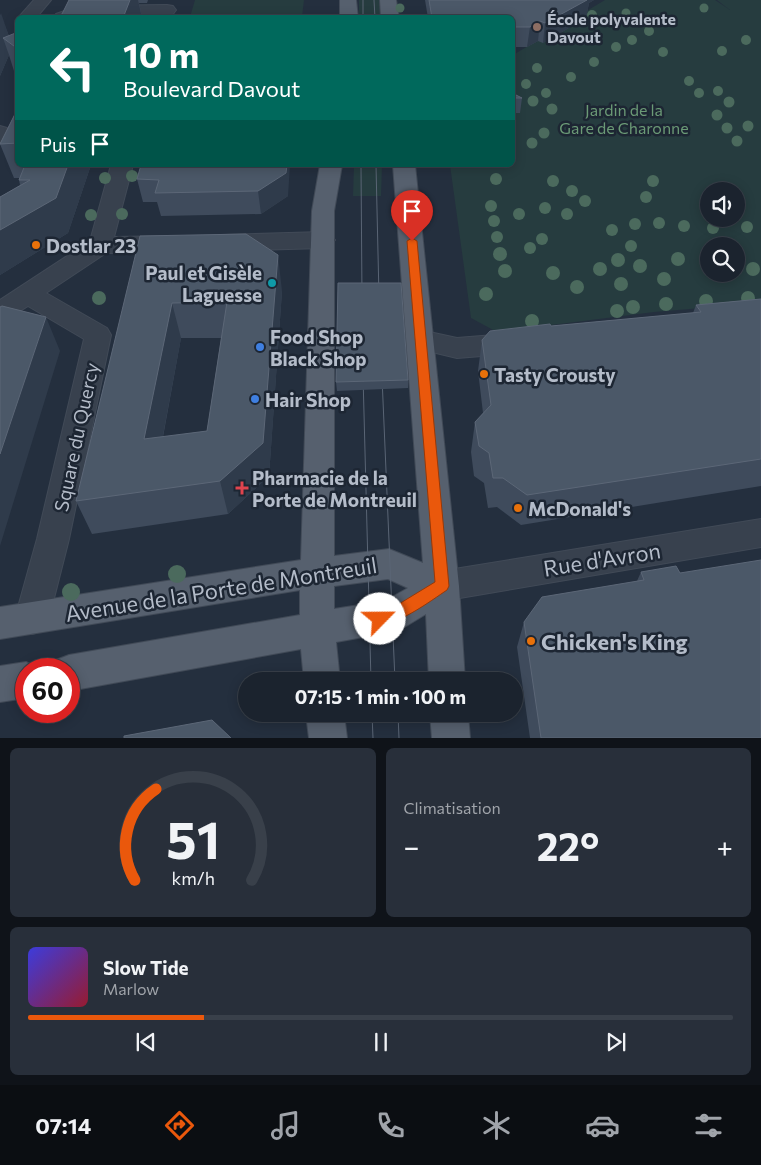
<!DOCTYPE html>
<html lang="fr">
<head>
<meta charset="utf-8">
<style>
	:root { --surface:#1b232e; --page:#282f3a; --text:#f1f3f6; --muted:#a0a4aa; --line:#39404a; --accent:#ea580c }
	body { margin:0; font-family:Commissioner,sans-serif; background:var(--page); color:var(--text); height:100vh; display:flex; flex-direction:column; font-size:19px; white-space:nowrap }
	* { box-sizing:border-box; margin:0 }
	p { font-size:16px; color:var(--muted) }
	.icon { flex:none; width:28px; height:28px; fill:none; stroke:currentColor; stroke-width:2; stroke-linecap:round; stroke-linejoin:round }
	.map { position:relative; height:738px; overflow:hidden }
	.panel { display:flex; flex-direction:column; gap:10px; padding:10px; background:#0f1319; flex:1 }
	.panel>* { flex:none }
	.top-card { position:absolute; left:15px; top:15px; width:500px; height:152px; border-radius:8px; box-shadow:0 2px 12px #0003,0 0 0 1px var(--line); background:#00695c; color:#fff; overflow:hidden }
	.fabs { position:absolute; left:700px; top:182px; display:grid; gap:10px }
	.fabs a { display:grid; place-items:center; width:45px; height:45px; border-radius:50%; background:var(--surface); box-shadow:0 2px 12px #0003,0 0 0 1px var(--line); font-size:25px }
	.speed { position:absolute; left:15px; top:658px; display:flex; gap:10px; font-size:25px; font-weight:700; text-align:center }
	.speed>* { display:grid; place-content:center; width:65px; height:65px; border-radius:50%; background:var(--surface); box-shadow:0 2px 12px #0003,0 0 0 1px var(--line); line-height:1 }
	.speed .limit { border:8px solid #d22; background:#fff; color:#111 }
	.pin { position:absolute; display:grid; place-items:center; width:42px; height:42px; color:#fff; margin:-51px -21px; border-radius:50% 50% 50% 0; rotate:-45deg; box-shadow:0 0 5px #0007 }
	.pin .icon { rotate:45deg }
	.me { position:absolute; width:55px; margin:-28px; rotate:67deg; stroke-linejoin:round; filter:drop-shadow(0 0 4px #0008) }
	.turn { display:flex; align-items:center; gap:18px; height:105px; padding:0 25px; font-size:22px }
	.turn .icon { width:65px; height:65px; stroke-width:2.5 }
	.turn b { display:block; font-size:35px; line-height:42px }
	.then { display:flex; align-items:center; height:48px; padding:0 25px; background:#0003; gap:10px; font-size:19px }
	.big { font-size:38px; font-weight:700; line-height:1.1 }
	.panel .card { flex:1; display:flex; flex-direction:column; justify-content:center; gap:8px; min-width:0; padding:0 18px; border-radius:8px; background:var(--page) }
	.panel .dial { align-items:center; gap:0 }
	.dial svg { height:130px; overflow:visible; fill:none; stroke:var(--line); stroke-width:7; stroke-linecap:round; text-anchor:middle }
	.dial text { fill:var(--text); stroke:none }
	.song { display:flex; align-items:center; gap:15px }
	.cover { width:60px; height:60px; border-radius:8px; background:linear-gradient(135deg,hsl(240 70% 55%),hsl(350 70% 35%)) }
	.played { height:5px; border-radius:2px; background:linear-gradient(90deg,var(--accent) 25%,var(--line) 25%) }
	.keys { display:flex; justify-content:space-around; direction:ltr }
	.heat { display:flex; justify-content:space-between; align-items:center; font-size:28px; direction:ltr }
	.panel .tiles { flex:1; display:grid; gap:10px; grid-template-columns:1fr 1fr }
	.card:last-child { grid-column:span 2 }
	.trip { position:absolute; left:238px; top:672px; width:285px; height:50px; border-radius:25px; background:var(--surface); box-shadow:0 2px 12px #0003,0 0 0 1px var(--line); font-weight:700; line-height:50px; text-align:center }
	.tab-bar { display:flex; height:80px; justify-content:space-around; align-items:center; background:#0b0e12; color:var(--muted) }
	.tab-bar .icon { width:35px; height:35px }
	.tab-bar .current { color:var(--accent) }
	.tab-bar b { font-size:22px; color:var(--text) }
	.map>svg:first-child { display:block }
	.green { fill:#263c3f; fill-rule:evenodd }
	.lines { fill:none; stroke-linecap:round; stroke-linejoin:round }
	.minor-casing { stroke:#414a57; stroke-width:2 }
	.major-casing { stroke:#414a57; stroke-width:2 }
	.minor { fill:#38414e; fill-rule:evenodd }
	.major { fill:#56606e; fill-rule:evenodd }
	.tram { stroke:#5a6575; stroke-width:1 }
	.tree { fill:#4b6a5d }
	.wall { fill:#3f4b5c; fill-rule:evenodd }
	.shaded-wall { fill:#2f3b4b }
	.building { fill:#4b5868; stroke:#5c6777; fill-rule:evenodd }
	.route { fill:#ea580c; stroke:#983908 }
	.education-dot { fill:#8d6e63; stroke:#1d2633; stroke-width:2 }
	.food-dot { fill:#e8710a; stroke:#1d2633; stroke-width:2 }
	.culture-dot { fill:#0f9aa8; stroke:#1d2633; stroke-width:2 }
	.shop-dot { fill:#3f7fe0; stroke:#1d2633; stroke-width:2 }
	.health-dot { fill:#e0444e; stroke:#1d2633; stroke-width:2 }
	.labels { text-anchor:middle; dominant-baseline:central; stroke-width:5; stroke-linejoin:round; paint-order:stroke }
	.far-poi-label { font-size:16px; font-weight:bold; fill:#b4bcc9; stroke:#1d2633; text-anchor:start }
	.far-park-label { font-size:16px; fill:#6b9a76; stroke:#1d2633 }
	.poi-label { font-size:19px; font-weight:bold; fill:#b4bcc9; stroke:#1d2633; text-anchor:start }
	.street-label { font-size:19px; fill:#b4bcc9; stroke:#1d2633 }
	.near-street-label { font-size:22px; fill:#b4bcc9; stroke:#1d2633 }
	.near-poi-label { font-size:22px; font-weight:bold; fill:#b4bcc9; stroke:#1d2633; text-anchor:start }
</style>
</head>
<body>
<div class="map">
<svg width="761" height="738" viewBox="0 0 761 738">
	<rect width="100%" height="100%" fill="#242f3e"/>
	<path class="green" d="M195 0H304L302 17H190Z
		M359 0H380L381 17H359Z
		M605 0H715L730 10 717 0H761V303L654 312 497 332 471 318 450 165H512L513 55ZM709 191H736V219H709ZM709 246H736V274H709Z
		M354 165H382L381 196H353Z"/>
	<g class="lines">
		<defs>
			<path id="minor" d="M34 0H51L36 18H18Z
				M167 5 173 6 176 10 173 14 54 18 56 14 79 6Z
				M0 126 7 128 18 135V151L10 149 0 142Z
				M111 165H133L114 237 176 236 184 239 188 244 184 249 176 252 106 253 46 293 107 328 111 335 69 539 49 618 44 630 32 634 20 630 15 618 37 539 84 339 28 306 9 318 0 321V300L90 241Z
				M323 232 331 235 335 240 331 245 323 248 222 251 214 248 210 243 214 238 222 235Z
				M420 330 457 338 518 333 527 336 531 343 527 350 518 353 457 358 411 347 407 340 411 333Z
				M761 519V547L442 601 430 597 425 586 430 575 442 571Z"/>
			<path id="major" d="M340 0H356L358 18H340Z
				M380 0H396L399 18H381Z
				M320 165H342L334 211V556L389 549 423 563 393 165H415L459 586 465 681H429L426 614 403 628 391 632 336 642 340 681H304L301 649 69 691V669H53L56 660 69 655 300 615V590L0 639V607L301 560 312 211ZM388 579 408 588 385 601 334 609V586Z
				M26 662 40 669H26V698L0 702V666Z
				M306 714H344L347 738H309Z
				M430 714H468L470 738H432Z"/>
		</defs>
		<use href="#minor" class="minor-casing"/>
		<use href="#major" class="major-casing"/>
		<use href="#minor" class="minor"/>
		<use href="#major" class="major"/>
		<path class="tram" d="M363 0V18
			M374 0 375 18
			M361 165 362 297
			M376 165 379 297
			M363 375 371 681
			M382 377 395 681
			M372 714 373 738
			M398 714 399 738"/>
	</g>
	<g class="tree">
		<circle cx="400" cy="8" r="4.5"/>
		<circle cx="704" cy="8" r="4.5"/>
		<circle cx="626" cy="13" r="4.5"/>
		<circle cx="592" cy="15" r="5"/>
		<circle cx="609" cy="21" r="5"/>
		<circle cx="649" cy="31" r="5"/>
		<circle cx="632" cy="40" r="5"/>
		<circle cx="746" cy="40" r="5"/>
		<circle cx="616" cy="47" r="5"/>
		<circle cx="722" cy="51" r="5"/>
		<circle cx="663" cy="52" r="5"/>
		<circle cx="594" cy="62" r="5"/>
		<circle cx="537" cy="68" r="5"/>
		<circle cx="571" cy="77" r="5"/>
		<circle cx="689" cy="81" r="5"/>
		<circle cx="526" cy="84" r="5"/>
		<circle cx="718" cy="91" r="5"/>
		<circle cx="546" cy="93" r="5"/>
		<circle cx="699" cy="93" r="5"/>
		<circle cx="533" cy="101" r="5.5"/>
		<circle cx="729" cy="102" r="5.5"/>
		<circle cx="552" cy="109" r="5.5"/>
		<circle cx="717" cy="115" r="5.5"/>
		<circle cx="748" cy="126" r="5.5"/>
		<circle cx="727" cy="128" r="5.5"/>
		<circle cx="544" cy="133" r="5.5"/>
		<circle cx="737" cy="141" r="5.5"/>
		<circle cx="532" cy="143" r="5.5"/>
		<circle cx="132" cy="176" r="6"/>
		<circle cx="105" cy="178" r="6"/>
		<circle cx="496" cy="179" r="6"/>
		<circle cx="553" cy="181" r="6"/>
		<circle cx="653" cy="181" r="6"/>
		<circle cx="572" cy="191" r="6"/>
		<circle cx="646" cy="197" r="6"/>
		<circle cx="585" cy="201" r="6"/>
		<circle cx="491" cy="206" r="6"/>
		<circle cx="545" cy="208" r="6"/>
		<circle cx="122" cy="214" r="6"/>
		<circle cx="519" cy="214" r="6"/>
		<circle cx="567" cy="214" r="6"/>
		<circle cx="91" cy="215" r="6"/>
		<circle cx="494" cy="221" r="6"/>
		<circle cx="659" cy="223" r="6"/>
		<circle cx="635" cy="224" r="6"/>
		<circle cx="684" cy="226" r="6"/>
		<circle cx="747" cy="227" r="6"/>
		<circle cx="713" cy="228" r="6"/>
		<circle cx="612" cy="230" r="6"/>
		<circle cx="497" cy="237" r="6"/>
		<circle cx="542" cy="239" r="6"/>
		<circle cx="631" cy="246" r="6"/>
		<circle cx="530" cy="248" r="6"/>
		<circle cx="500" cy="254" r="7"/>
		<circle cx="678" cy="259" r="7"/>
		<circle cx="618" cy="260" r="7"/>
		<circle cx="640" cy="266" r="7"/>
		<circle cx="600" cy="269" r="7"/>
		<circle cx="753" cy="269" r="7"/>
		<circle cx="505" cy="271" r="7"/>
		<circle cx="553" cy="273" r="7"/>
		<circle cx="664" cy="279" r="7"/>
		<circle cx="621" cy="284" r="7"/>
		<circle cx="577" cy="287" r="7"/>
		<circle cx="486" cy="294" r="7"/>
		<circle cx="99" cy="298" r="7"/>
		<circle cx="748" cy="298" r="7"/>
		<circle cx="706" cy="301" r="7"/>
		<circle cx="666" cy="304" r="7"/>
		<circle cx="633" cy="307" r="7"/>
		<circle cx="617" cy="311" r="7"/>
		<circle cx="532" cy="321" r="7"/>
		<circle cx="177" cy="574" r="9"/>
		<circle cx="71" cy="592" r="9"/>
	</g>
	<path class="wall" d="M69 0H148L147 3H139L142 17 62 14Z
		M425 0H594L589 3 586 18 543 43 538 41 527 47H512V18H428Z
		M0 14 9 36 18 32V74L14 71 9 55 0 76Z
		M512 93 522 98 520 113H512Z
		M18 108V165H91L68 233 0 275V197L20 185 19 180V178H14L0 144Z
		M141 165 288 196 261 214 161 216 157 202H143L137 179Z
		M140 236 282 291 269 476 228 514 92 534 76 501ZM181 338H221L207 431 163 437Z
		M761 299V486L521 525 497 507 488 508 484 483 474 476 471 452 475 422 483 413 478 371 482 340 551 326 693 313 696 305Z
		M408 380V388L337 391 336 382Z
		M641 572 680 573 761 738H530L517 647 524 622 637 581Z"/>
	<path class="shaded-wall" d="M130 0H138L142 18H123Z
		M581 0H594L589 3 586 18 543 43 545 23Z
		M1 13 12 45 3 38 9 55 0 76V17Z
		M540 21 538 41 527 47 530 27Z
		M68 165H91L68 233 0 275V230Z
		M287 165H290L288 196 261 214 258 191Z
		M278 255 282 291 269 476 228 514 220 481Z
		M172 303 181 338 156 473 144 439Z
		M46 317 60 351 0 546V454Z"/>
	<path class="building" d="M69 0H130L123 18H54L62 14Z
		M429 0H587L545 23 540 21 530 27H512V18H432Z
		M18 32V49L3 38Z
		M512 93 522 98H512Z
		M18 108V143L0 144Z
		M25 165H68L56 198 0 230V197L30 180H19Z
		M141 165H287L286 173 258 191 155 193 159 180 137 179Z
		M246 234 278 255 263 443 220 481 76 501 140 236ZM227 302 207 431 144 439 172 303Z
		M338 283H401L408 380 336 382Z
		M761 299V459L527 495 503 478H493L489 453 479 446 475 422 491 405 482 340 490 331 550 324 551 326 701 312 696 305Z
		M2 306 46 317 0 454V307Z
		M761 560V738H541L524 622 542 597 644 580 641 572 676 566 680 573Z
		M212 720 231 738H124V736Z"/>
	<path class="route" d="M412 238 417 241 449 586 447 590C432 600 392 630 375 623L373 619 375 614 389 610 435 582 407 241Z"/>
	<circle class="education-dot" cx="537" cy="27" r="5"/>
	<g class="food-dot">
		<circle cx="36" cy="245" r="5"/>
		<circle cx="484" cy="374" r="5"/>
		<circle cx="518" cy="508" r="5"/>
		<circle cx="531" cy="641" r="5"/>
	</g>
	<circle class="culture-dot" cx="272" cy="283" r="5"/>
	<g class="shop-dot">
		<circle cx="260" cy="347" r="5"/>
		<circle cx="255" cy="399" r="5"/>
	</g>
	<path class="health-dot" d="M239.5 480.5h5v5h5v5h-5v5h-5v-5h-5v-5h5z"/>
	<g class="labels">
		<g class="far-poi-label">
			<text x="547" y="18">École polyvalente<tspan x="547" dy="18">Davout</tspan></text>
		</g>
		<g class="far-park-label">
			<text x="624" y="109">Jardin de la<tspan x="624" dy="18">Gare de Charonne</tspan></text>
		</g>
		<g class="poi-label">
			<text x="46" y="245">Dostlar 23</text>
			<text x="262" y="272" text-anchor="end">Paul et Gisèle<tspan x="262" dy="22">Laguesse</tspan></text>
			<text x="270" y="336">Food Shop<tspan x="270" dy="22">Black Shop</tspan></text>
			<text x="494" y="374">Tasty Crousty</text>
			<text x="265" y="399">Hair Shop</text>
			<text x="252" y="477">Pharmacie de la<tspan x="252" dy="22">Porte de Montreuil</tspan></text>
			<text x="528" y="508">McDonald's</text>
		</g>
		<g class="street-label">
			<text transform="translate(76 437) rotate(-78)">Square du Quercy</text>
		</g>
		<g class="near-street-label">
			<text transform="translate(602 559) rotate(-9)">Rue d'Avron</text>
			<text transform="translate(221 589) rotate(-9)">Avenue de la Porte de Montreuil</text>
		</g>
		<g class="near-poi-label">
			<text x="541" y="641">Chicken's King</text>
		</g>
	</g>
</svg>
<div class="fabs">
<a><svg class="icon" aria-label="sound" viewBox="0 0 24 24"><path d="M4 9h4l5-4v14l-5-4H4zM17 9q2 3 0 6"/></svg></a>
<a><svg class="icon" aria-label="search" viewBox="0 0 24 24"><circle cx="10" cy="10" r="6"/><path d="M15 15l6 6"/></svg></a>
</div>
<div class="speed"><div class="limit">60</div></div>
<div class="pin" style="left:412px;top:241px;background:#d93025"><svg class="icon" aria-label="arrive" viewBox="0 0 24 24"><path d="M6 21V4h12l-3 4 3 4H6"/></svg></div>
<svg class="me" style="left:380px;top:619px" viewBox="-20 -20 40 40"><circle r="19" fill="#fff"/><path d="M0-13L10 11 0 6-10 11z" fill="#ea580c"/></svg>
<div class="trip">07:15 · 1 min · 100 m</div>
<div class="top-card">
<div class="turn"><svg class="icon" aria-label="left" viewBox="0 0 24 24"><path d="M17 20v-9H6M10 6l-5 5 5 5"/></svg><div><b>10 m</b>Boulevard Davout</div></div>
<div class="then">Puis<svg class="icon" aria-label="arrive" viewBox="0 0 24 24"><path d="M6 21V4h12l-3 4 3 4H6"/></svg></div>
</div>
</div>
<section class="panel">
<div class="tiles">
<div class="card dial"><svg viewBox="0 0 100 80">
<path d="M14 69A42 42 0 1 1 86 69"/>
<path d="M14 69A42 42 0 0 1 27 13" stroke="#ea580c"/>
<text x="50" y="56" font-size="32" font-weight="700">51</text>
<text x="50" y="72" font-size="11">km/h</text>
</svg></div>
<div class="card"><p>Climatisation</p>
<div class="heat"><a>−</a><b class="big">22°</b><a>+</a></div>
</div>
<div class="card">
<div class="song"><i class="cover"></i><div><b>Slow Tide</b><p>Marlow</p></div></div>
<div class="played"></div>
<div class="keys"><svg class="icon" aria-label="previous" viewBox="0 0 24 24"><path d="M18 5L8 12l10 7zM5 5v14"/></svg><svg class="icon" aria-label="pause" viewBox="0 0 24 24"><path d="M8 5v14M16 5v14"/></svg><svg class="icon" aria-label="next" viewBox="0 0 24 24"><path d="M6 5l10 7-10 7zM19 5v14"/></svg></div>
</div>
</div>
</section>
<nav class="tab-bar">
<b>07:14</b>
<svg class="icon current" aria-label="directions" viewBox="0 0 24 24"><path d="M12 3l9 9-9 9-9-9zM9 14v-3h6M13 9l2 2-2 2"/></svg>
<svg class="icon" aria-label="music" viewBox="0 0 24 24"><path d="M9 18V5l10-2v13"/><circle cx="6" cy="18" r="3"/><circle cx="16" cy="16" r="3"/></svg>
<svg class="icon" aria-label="phone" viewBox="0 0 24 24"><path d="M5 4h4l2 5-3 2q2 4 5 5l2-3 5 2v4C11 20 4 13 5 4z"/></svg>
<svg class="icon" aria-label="climate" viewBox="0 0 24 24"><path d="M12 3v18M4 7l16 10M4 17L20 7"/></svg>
<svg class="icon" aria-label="car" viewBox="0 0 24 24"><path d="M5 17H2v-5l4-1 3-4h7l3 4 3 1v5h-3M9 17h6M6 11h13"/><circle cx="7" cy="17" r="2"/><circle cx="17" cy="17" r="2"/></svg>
<svg class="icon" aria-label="filters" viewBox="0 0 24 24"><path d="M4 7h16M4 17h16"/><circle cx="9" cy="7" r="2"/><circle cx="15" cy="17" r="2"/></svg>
</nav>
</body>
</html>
